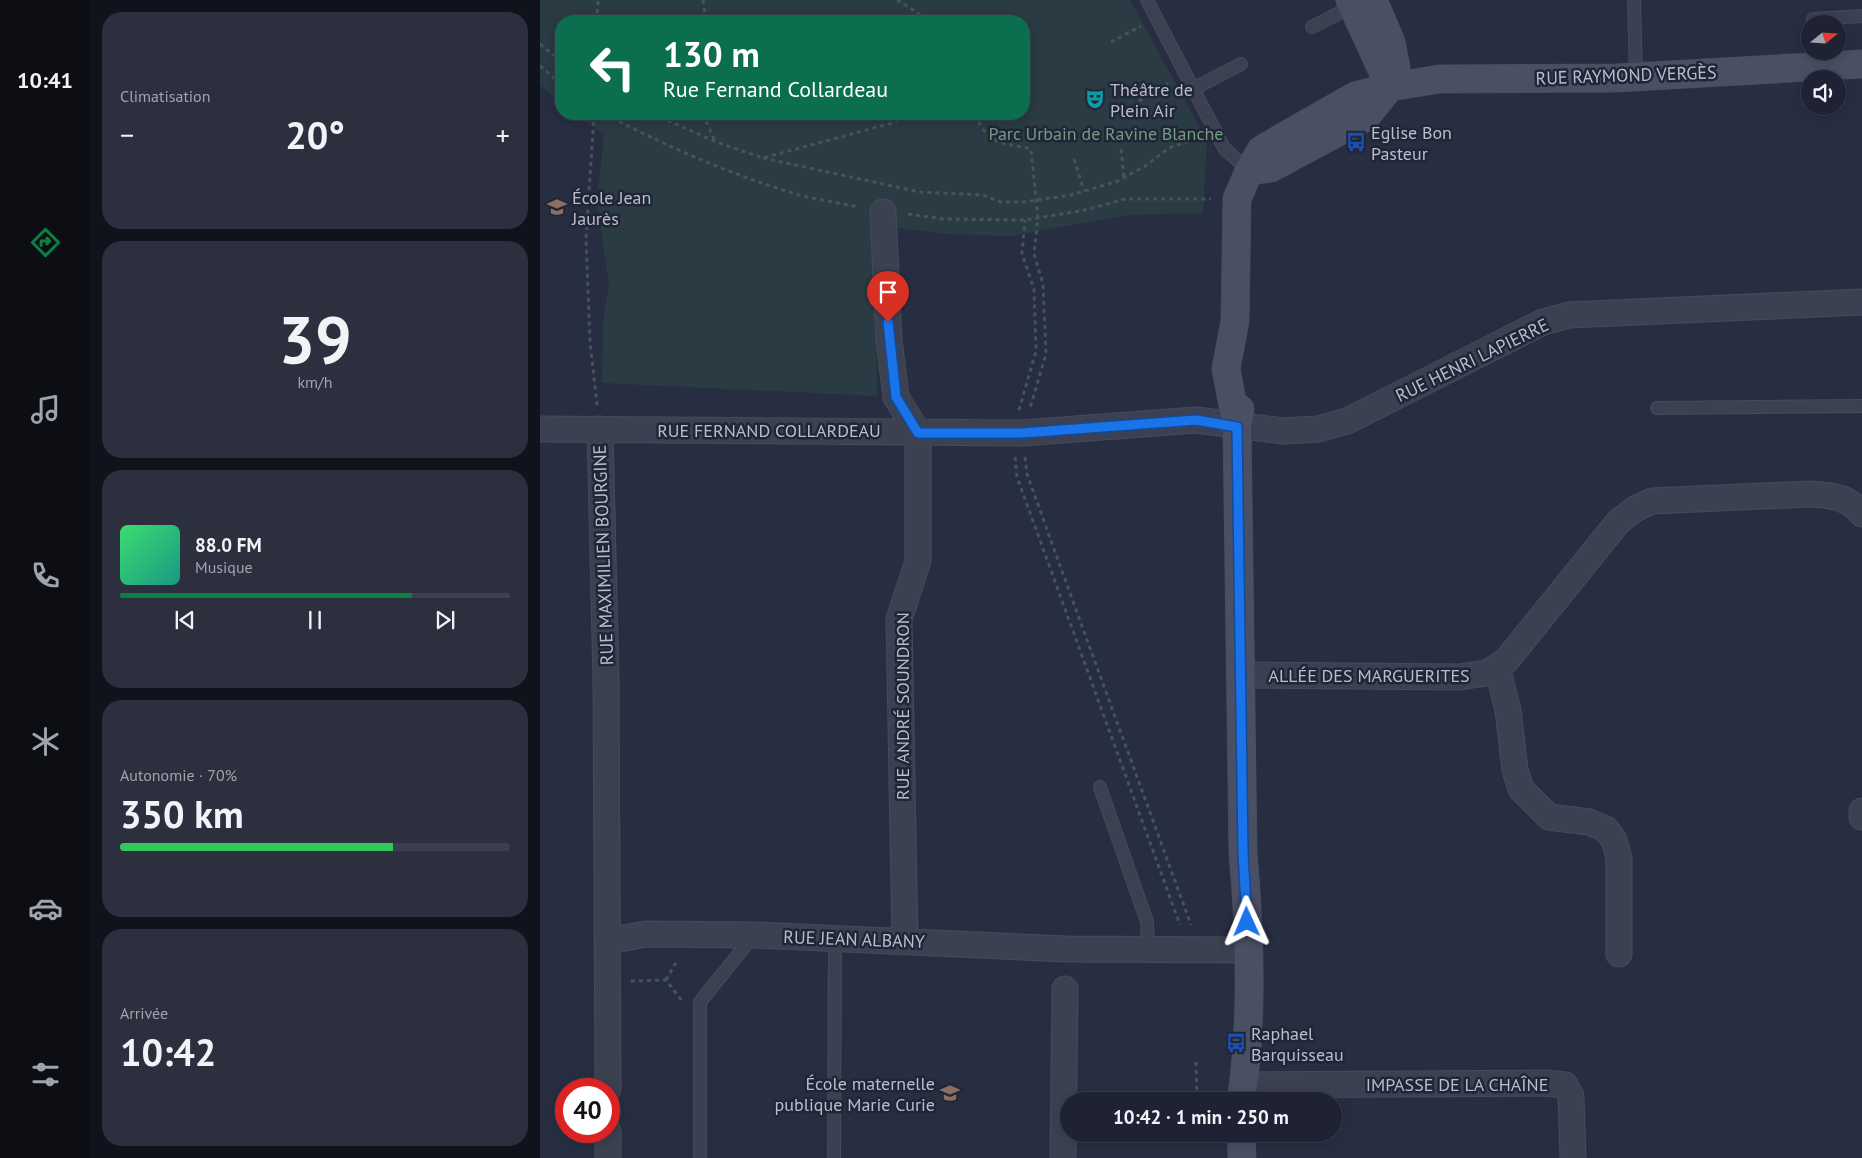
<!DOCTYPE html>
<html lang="fr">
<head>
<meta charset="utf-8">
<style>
	:root { --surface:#1e2232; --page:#2b2f3e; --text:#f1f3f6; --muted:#a1a4ac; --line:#3c3f4d; --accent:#0b8043 }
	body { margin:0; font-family:"PT Sans",sans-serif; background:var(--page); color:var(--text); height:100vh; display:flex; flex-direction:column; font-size:19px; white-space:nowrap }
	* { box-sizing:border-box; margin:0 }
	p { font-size:16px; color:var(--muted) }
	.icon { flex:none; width:28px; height:28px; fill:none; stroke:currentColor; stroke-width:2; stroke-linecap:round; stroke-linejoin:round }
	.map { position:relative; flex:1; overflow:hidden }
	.panel { display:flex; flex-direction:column; gap:12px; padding:12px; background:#10131c; width:450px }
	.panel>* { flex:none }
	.banner { position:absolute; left:15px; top:15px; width:475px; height:105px; border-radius:20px; box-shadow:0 2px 12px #0003,0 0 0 1px var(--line); background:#0b6e4f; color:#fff; overflow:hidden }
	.needle { width:32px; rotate:72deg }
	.tools { position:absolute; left:1261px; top:15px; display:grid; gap:10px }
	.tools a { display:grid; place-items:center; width:45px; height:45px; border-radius:50%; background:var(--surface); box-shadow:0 2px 12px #0003,0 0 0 1px var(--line); font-size:25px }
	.speed { position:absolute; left:15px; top:1078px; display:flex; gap:10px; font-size:25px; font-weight:700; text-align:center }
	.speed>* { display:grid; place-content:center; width:65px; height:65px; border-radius:50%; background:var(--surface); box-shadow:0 2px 12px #0003,0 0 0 1px var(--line); line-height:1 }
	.speed .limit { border:8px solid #d22; background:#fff; color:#111 }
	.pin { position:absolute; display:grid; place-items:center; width:42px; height:42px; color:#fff; margin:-51px -21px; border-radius:50% 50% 50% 0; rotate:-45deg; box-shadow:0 0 5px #0007 }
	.pin .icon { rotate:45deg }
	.me { position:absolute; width:55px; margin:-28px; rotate:359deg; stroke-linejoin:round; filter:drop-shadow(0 0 4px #0008) }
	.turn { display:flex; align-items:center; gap:18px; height:105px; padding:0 25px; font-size:22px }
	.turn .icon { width:65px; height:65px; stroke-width:2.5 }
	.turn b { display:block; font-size:35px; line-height:42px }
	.big { font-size:38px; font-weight:800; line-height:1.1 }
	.panel .card { flex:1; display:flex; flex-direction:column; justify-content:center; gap:8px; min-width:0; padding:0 18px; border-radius:20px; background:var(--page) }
	.panel .dial { align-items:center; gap:0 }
	.dial b { font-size:65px; line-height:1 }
	.song { display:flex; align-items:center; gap:15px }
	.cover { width:60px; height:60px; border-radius:8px; background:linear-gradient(135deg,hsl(140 70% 55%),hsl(170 70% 35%)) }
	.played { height:5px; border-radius:2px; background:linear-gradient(90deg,var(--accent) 75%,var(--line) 75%) }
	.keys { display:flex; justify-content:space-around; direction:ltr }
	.heat { display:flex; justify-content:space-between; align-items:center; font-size:28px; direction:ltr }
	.charge { height:8px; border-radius:4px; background:linear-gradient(90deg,#34c759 70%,var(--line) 0) }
	.trip { position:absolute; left:520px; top:1092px; width:282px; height:50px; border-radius:25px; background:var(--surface); box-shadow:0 2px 12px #0003,0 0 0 1px var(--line); font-weight:800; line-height:50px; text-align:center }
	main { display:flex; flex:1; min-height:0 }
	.dock { display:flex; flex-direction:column; width:90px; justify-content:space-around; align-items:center; background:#0c0e14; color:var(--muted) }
	.dock .icon { width:35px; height:35px }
	.dock .selected { color:var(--accent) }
	.dock b { font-size:22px; color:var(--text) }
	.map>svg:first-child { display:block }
	.green { fill:#2a3b43 }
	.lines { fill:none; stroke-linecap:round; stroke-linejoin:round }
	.lane-casing { stroke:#464a5b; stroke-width:14 }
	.street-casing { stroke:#464a5b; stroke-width:27 }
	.secondary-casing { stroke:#464a5b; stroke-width:29 }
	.path { stroke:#43545b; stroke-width:3; stroke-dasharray:4 4; stroke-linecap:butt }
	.lane { stroke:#3c4152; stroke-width:12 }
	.street { stroke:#3c4152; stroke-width:25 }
	.secondary { stroke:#4a4f64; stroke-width:28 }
	.route-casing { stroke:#114b97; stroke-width:12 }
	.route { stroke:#1a73e8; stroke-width:9 }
	.labels { text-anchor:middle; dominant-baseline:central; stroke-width:5; stroke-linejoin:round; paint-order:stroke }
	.street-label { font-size:18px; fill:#b9bdcc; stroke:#212637 }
	.poi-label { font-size:18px; fill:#b9bdcc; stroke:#212637; text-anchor:start }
	.park-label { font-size:18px; fill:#719c83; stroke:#212637 }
</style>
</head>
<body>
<main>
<nav class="dock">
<b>10:41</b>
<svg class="icon selected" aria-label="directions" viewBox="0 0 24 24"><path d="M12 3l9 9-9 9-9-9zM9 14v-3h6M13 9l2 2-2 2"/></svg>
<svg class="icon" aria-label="music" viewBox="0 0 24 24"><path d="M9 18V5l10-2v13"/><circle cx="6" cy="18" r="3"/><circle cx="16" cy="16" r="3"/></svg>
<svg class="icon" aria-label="phone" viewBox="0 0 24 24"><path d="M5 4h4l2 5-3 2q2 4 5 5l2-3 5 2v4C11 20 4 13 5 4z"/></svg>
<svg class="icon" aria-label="climate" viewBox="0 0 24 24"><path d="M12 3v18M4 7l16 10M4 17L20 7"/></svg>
<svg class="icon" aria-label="car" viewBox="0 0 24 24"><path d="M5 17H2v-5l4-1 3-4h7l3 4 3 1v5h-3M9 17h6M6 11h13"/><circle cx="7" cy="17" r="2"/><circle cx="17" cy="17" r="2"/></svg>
<svg class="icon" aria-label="filters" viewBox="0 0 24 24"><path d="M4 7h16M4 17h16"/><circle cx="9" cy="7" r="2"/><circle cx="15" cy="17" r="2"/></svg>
</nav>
<section class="panel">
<div class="card"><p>Climatisation</p>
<div class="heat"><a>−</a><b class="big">20°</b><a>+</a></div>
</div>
<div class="card dial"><b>39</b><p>km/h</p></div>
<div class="card">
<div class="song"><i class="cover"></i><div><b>88.0 FM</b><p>Musique</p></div></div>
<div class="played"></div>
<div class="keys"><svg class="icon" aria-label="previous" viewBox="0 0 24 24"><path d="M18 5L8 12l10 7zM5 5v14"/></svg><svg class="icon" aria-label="pause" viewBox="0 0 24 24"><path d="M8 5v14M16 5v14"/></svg><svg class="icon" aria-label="next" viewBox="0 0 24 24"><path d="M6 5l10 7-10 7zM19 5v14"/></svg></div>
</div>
<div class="card"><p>Autonomie · 70%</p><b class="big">350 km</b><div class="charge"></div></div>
<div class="card"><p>Arrivée</p><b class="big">10:42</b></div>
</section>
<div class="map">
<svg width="1322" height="1158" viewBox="0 0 1322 1158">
	<rect width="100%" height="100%" fill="#282e42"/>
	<path class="green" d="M0 0H590L667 141 663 213 590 215 470 236 404 234 336 225 337 396 62 383 63 321 69 285 57 204 64 134 34 114H484V21H21V103L0 85Z"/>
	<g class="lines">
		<defs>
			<path id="lane" d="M607 0 684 148 709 171
				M1094 0 1096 76
				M1273 24V19L1322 16
				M772 27 813 6
				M655 88 701 64
				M1117 408 1322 406
				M560 787 607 922 608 949
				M160 1158V1002L214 935
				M294 1158 295 938"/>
			<path id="street" d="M343 212 349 340 356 397 378 433V561L359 619 365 941
				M0 429 482 433 656 420 743 431 778 429 807 421 1003 322 1029 315 1322 302
				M60 429 66 681 68 1089
				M957 667 968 710 975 770 981 789 1009 817 1049 822 1066 829 1074 840 1079 858V954
				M702 675 919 677 947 673 966 661 1079 521 1095 509 1112 501 1270 494C1291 495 1309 497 1322 514
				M1322 811V817
				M68 941 106 934 214 935 526 949 707 950
				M704 1085 1006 1083 1025 1085 1031 1096 1033 1158
				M68 1158V1131
				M523 1158 525 989"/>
			<path id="secondary" d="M810 0 848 83
				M709 171 731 168 826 117 850 87 856 67 851 42 833 0
				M700 409 697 427 703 853C710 932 713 1023 701 1101
				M697 427 686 369 695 321 697 199 709 171 721 150 743 137 815 96 850 87 900 79 1076 78 1322 64
				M701 1134 702 1158"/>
		</defs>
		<use href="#lane" class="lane-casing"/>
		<use href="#street" class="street-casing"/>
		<use href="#secondary" class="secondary-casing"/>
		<path class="path" d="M163 0 166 21
			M357 0 386 18 388 21
			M57 21 58 0
			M571 42 601 26
			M0 44 21 61
			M0 66 21 84
			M599 101 628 83
			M54 114 46 239 50 342 57 405
			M65 114C127 147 192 175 259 195 279 200 300 203 319 207
			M113 114 176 142 223 158 352 123 370 114
			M163 114 175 141
			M436 114C446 146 464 142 491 149L498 217 494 254 503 284 506 354 490 408
			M581 149 584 178
			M223 158 380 192 443 195 461 202H483L531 195 578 181 605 166 629 148 658 138
			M534 159 544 191
			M368 214 404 219 485 220 545 210 585 199H671
			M479 410 496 351 494 289 482 254 485 220
			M475 457 477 477 640 925
			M485 457 487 474 519 563 651 925
			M126 980 138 959
			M91 981 126 980 142 1001
			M656 1062 657 1101"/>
		<use href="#lane" class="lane"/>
		<use href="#street" class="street"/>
		<use href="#secondary" class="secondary"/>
	</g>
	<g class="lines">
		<defs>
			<path id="route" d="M348 322 356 397 378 433H482L656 420 697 427 703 853 707 922"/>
		</defs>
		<use href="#route" class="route-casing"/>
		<use href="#route" class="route"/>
	</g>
	<defs>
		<symbol id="theatre-bare" viewBox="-9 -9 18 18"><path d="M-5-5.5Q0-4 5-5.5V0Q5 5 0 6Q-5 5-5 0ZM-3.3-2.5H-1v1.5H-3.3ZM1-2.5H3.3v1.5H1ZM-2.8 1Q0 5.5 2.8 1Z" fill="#0f9aa8" stroke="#212637" stroke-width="2.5" paint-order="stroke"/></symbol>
		<symbol id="bus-bare" viewBox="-9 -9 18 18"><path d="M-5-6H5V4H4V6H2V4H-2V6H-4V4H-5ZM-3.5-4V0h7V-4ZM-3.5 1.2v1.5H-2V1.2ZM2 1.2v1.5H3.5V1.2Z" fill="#1a4fb4" stroke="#212637" stroke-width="2.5" paint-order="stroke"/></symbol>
		<symbol id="school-bare" viewBox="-9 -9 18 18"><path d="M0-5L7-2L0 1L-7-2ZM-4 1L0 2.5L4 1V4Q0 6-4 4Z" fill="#8d6e63" stroke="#212637" stroke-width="2.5" paint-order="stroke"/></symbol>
	</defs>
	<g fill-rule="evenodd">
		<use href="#theatre-bare" x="541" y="85" width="28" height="28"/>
		<use href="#bus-bare" x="802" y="128" width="28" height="28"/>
		<use href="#school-bare" x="3" y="193" width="28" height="28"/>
		<use href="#bus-bare" x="682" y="1029" width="28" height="28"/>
		<use href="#school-bare" x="396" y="1079" width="28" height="28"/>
	</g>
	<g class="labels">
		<g class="street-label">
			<text transform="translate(1086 75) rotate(-2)">RUE RAYMOND VERGÈS</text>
			<text transform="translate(932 360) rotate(-26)">RUE HENRI LAPIERRE</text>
			<text x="229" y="430">RUE FERNAND COLLARDEAU</text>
			<text transform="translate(63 555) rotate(-92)">RUE MAXIMILIEN BOURGINE</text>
			<text x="829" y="675">ALLÉE DES MARGUERITES</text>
			<text transform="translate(362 706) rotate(-90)">RUE ANDRÉ SOUNDRON</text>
			<text transform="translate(314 939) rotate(2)">RUE JEAN ALBANY</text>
			<text x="917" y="1084">IMPASSE DE LA CHAÎNE</text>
		</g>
		<g class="poi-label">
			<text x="570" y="89">Théâtre de<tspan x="570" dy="21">Plein Air</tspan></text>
			<text x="831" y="132">Eglise Bon<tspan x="831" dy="21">Pasteur</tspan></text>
			<text x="32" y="197">École Jean<tspan x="32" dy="21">Jaurès</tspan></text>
			<text x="711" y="1033">Raphael<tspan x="711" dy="21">Barquisseau</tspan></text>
			<text x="395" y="1083" text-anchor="end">École maternelle<tspan x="395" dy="21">publique Marie Curie</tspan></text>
		</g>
		<g class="park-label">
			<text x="566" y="133">Parc Urbain de Ravine Blanche</text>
		</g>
	</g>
</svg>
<div class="tools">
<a><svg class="needle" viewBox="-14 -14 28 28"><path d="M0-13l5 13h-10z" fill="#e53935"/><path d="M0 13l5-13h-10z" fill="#a1a4ac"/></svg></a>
<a><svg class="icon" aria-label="sound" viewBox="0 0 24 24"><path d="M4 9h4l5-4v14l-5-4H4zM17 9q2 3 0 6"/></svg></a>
</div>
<div class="speed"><div class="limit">40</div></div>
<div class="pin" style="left:348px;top:322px;background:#d93025"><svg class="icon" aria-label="arrive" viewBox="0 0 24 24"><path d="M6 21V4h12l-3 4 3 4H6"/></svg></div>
<svg class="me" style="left:707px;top:922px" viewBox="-20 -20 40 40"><path d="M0-17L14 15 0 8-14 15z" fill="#1a73e8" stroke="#fff" stroke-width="4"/></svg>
<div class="trip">10:42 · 1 min · 250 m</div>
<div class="banner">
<div class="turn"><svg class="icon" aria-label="left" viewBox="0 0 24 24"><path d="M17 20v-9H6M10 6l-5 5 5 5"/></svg><div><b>130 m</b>Rue Fernand Collardeau</div></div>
</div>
</div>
</main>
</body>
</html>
